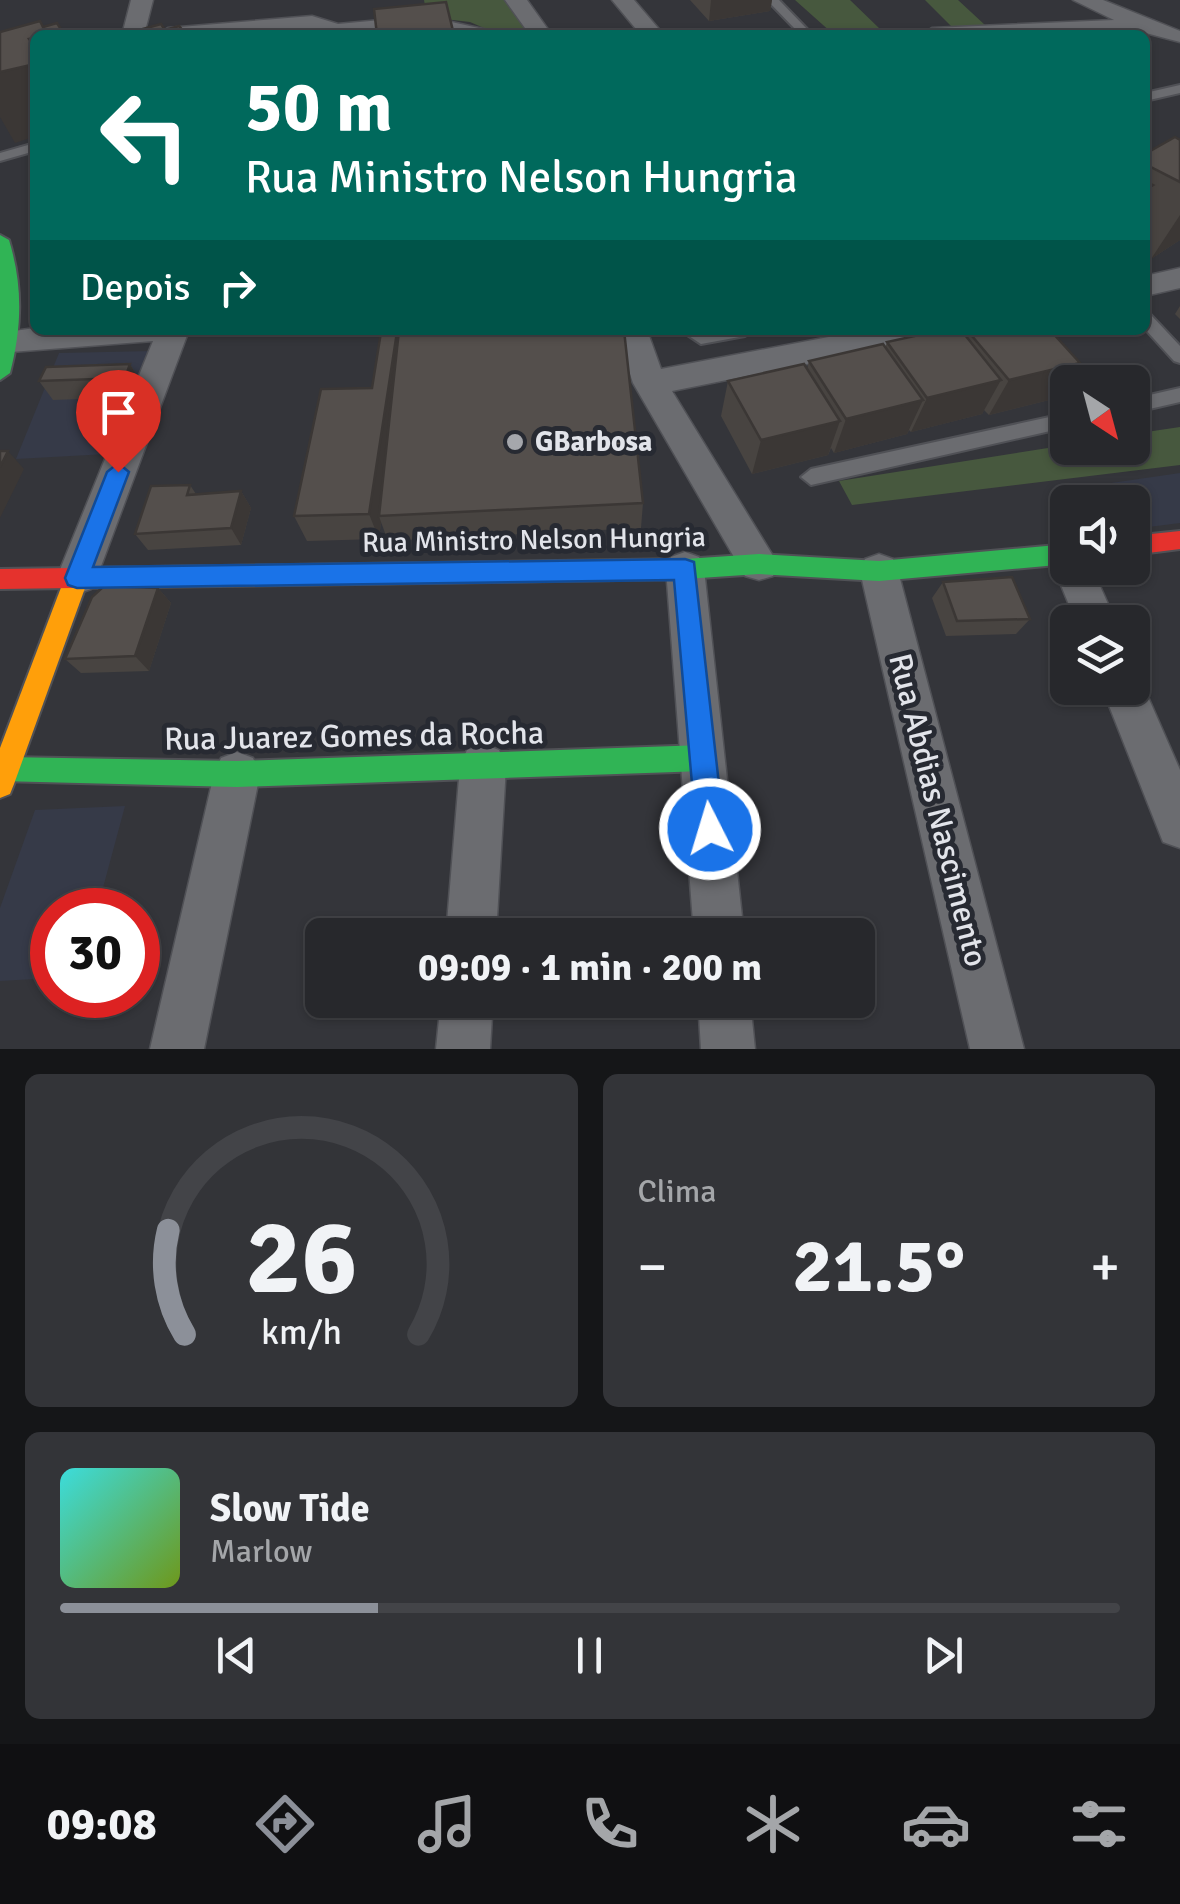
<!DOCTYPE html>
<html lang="pt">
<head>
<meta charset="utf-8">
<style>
	:root { --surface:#27282c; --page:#333438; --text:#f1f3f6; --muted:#a4a6a9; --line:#434448; --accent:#8c9099 }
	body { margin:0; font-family:Signika,sans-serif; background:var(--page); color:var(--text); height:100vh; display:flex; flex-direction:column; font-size:38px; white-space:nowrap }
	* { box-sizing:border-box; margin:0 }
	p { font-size:32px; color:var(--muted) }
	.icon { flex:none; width:55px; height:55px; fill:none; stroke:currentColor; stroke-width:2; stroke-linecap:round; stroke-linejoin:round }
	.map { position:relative; height:1049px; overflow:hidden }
	.sheet { display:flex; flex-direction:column; gap:25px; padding:25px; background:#151618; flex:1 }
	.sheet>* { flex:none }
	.hud { position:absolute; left:30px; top:30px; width:1120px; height:305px; border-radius:15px; box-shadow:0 2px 8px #0004,0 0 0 2px var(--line); background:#00695c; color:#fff; overflow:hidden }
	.needle { width:65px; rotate:144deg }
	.tools { position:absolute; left:1050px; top:365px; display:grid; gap:20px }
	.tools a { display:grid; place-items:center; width:100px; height:100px; border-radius:15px; background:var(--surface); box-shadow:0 2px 8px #0004,0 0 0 2px var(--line); font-size:50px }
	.speed { position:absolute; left:30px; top:888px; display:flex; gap:20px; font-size:50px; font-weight:700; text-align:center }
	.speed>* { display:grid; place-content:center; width:130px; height:130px; border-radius:50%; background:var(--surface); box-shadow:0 2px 8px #0004,0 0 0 2px var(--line); line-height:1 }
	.speed .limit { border:15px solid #d22; background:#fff; color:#111 }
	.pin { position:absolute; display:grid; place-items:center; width:85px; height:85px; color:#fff; margin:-102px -42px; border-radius:50% 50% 50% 0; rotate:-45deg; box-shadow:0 0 10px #0007 }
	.pin .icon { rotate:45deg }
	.me { position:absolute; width:110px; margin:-55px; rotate:355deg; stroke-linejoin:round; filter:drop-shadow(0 0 8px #0008) }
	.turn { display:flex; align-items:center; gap:35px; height:210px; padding:0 50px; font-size:45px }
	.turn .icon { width:130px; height:130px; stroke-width:2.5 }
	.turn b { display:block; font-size:70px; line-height:85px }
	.then { display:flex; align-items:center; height:95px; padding:0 50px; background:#0003; gap:20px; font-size:38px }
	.big { font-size:75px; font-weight:700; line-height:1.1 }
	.sheet .tile { flex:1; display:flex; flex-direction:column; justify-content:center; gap:15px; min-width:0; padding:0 35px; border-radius:15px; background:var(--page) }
	.sheet .dial { align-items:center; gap:0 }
	.dial svg { height:260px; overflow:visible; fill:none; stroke:var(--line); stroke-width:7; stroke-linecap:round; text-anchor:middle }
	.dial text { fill:var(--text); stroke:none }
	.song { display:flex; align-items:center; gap:30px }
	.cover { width:120px; height:120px; border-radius:15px; background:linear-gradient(135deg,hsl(180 70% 55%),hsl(80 70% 35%)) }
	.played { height:10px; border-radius:5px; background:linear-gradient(90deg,var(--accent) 30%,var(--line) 30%) }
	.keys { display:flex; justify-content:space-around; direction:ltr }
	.heat { display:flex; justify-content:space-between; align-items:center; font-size:55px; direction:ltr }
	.sheet .tiles { flex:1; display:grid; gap:25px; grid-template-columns:1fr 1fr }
	.tile:last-child { grid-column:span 2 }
	.trip { position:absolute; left:305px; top:918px; width:570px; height:100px; border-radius:15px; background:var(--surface); box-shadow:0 2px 8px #0004,0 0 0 2px var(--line); font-weight:700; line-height:100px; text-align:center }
	.tabs { display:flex; height:160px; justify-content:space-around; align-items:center; background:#101012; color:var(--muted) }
	.tabs .icon { width:70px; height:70px }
	.tabs .on { color:var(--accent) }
	.tabs b { font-size:45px; color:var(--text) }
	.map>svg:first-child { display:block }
	.built { fill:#363a48 }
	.green { fill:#47583e }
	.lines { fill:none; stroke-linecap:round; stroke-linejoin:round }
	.lane-casing { stroke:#505156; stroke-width:4 }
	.street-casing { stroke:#505156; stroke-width:3 }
	.fast-casing { stroke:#505156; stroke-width:4 }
	.slow-casing { stroke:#505156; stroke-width:4 }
	.jam-casing { stroke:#505156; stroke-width:4 }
	.lane { fill:#6b6c70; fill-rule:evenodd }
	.street { fill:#6b6c70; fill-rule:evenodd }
	.fast { fill:#30b455; fill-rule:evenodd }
	.slow { fill:#ff9f0a; fill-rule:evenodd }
	.jam { fill:#e5322d; fill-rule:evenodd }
	.wall { fill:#484441 }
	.shaded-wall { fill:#3b3735 }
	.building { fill:#544f4c; stroke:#3b3735; stroke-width:2.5 }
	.route { fill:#1a73e8; stroke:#114b97; stroke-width:2.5 }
	.poi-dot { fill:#a5a7ac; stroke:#272a32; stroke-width:4 }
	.labels { text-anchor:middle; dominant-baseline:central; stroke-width:10; stroke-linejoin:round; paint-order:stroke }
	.poi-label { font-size:28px; font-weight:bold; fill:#e2e4ea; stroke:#272a32; text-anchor:start }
	.street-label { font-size:28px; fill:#e2e4ea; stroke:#272a32 }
	.near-street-label { font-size:32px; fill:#e2e4ea; stroke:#272a32 }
</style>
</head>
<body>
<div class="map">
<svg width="1180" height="1049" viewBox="0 0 1180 1049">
	<rect width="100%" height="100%" fill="#34353a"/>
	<path class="built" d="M153 351 107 454 16 459 59 353Z
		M1180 473V523L1133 529 1132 502H1068L1067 514 1056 491Z
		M125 806 97 910H52V978L0 981V908L35 810Z"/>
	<path class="green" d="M424 0H515L540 35H500L470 22 427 17Z
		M795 0H850L880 29 832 33Z
		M925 0H958L985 25 953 28Z
		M1180 427V465L852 505 839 481 1067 445 1132 448 1133 434Z"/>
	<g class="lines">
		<defs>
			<path id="lane" d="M767 0H779L807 29 806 35H794L797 31Z
				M1180 85V93L1145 101V93Z
				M35 143V151L0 161V153Z
				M1145 313 1151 315 1180 346V363L1174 361 1145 329Z
				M680 330H753L745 336 701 344Z
				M1180 388V402L1132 413V399Z
				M1068 413V427L811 485 801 477 811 469Z"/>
			<path id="street" d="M131 0H153L144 35H122Z
				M505 0H527L552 35H530Z
				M612 0H634L664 35H641Z
				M1073 0H1103L1180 31V42L1142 32 921 35 932 28 1114 20Z
				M312 16 338 24 424 16 488 30 491 35H449L424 30 365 35H327L311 30 247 35H157L168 28Z
				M1180 268V288L1145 296V276Z
				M35 328 189 330 97 577 91 589 77 594 63 589 57 577 153 341 11 352 0 349V333Z
				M615 330H647L661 369 865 330H937L932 338 921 341 672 391 778 564 773 576 759 580 745 576 633 383Z
				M685 552 699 557 704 569 744 935H694L666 569 671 557Z
				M1068 553V568H1092L1116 622H1076L1054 568 1059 556Z
				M879 554 893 559 898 571 1024 1049H970L860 571 865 559Z
				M1132 672 1138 674 1180 770V848L1163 842 1102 688H1132Z
				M483 744 499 750 506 766 496 935H446L460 766 467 750Z
				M237 752 253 758 260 774 204 1049H150L214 774 221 758Z
				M441 1000H493L490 1049H436Z
				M698 1000H750L755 1049H701Z"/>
			<path id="fast" d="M0 235 9 240C23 286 22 327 10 373L0 380Z
				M1068 544V564L879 581 759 574 685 579 356 584 348 581 344 574 348 567 356 564 685 559 759 554 879 561Z
				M704 745 714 749 717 758 714 767 704 771 237 787 0 781V759L5 757 237 761Z"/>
			<path id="slow" d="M77 567 85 570 89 577 14 784 10 794 0 798V748L65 577 69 570Z"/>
			<path id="jam" d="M1180 531V549L1132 555V536Z
				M356 564 364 567 368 574 364 581 356 584 0 589V569Z"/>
		</defs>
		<use href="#lane" class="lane-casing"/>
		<use href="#street" class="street-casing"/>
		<use href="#fast" class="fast-casing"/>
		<use href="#slow" class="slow-casing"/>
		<use href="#jam" class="jam-casing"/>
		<use href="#lane" class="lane"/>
		<use href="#street" class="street"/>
		<use href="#fast" class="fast"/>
		<use href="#slow" class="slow"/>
		<use href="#jam" class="jam"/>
	</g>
	<path class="wall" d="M690 0H772L770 11 709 21Z
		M1180 140V240L1151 259 1145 256V154Z
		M1180 306V319L1175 314Z
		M964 330H1050L1057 398 989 415 984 410 982 414 911 432 909 430 907 434 834 453 831 448 828 455 752 474 721 416 728 381 807 369 809 361 885 348 887 342 963 332Z
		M398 336 643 503 641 528 388 541 381 522 379 539 307 541 294 516 372 388Z
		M130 364 141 383 136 397 53 400 39 381Z
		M190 485 196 494 241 491 251 508 241 545 148 550 135 534Z
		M943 582 1030 619 1016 634 946 636 932 598Z
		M158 588 171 603 149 671 81 673 65 659Z"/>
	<path class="shaded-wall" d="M711 0H772L770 11 709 21Z
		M453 31V35H414Z
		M35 56V140L33 137 15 143 0 117V72Z
		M1180 215V240L1151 259Z
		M397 332 404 359 379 516 381 522 379 539 369 514Z
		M1080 363 1057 398 989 415 1009 380Z
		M130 364 141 383 136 397 125 378Z
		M1001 380 982 414 911 432 927 398Z
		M923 400 907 434 834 453 846 419Z
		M840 421 828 455 752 474 761 440Z
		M8 451 24 469 0 518V467Z
		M241 491 251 508 241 545 231 528Z
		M158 588 171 603 149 671 135 656Z"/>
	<path class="building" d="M446 2 453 31 414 35H377L374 9Z
		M40 21 43 27 57 23 62 31 46 35H35V38L29 39 32 44 35 43V64L0 72V32Z
		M161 24 165 30 179 26 185 33 178 35H121Z
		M1175 137 1180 140V182L1145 164V154Z
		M1145 181 1153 185 1145 190Z
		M399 330H624L643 503 379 516Z
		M942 330H961L1001 380 927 398 887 342Z
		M967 330H1050L1080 363 1009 380Z
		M381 332H397L369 514 294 516 321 389 372 388Z
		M883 344 923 400 846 419 809 361Z
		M130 364 125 378 39 381 46 367Z
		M804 364 840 421 761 440 728 381Z
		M0 451H8L0 467Z
		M190 485 187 495 241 491 231 528 135 534 151 486Z
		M1012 577 1030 619 957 621 943 582Z
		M104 586 158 588 135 656 65 659 92 597Z"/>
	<path class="route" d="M118 463 129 472 93 567 685 559 694 562 724 829 720 839 710 843 700 839 696 829 674 580 77 588 68 585 65 578 107 472Z"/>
	<circle class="poi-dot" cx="515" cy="442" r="10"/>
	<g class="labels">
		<g class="poi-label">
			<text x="535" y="442">GBarbosa</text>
		</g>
		<g class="street-label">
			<text transform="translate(534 540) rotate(-1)">Rua Ministro Nelson Hungria</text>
		</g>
		<g class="near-street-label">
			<text transform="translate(354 736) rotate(-1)">Rua Juarez Gomes da Rocha</text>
			<text transform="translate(938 810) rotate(76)">Rua Abdias Nascimento</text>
		</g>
	</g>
</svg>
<div class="tools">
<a><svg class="needle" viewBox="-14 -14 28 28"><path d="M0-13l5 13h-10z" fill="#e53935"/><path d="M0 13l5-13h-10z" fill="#a4a6a9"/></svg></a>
<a><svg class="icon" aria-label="sound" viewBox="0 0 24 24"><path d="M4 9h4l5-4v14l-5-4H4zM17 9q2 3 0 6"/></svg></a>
<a><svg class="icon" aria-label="layers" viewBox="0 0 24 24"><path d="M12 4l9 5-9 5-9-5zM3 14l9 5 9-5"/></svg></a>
</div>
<div class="speed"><div class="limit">30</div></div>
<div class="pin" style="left:118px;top:472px;background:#d93025"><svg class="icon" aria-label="arrive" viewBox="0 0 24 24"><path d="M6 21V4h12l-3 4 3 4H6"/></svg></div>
<svg class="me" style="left:710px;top:829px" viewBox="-20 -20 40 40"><circle r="17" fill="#1a73e8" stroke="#fff" stroke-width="3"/><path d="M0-11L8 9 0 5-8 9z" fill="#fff"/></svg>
<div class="trip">09:09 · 1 min · 200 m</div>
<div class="hud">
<div class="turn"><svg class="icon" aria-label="left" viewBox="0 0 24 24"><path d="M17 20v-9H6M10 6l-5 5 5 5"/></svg><div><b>50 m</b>Rua Ministro Nelson Hungria</div></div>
<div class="then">Depois<svg class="icon" aria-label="right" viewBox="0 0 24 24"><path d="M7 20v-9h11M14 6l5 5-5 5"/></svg></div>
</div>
</div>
<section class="sheet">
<div class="tiles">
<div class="tile dial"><svg viewBox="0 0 100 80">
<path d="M14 69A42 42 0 1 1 86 69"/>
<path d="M14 69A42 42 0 0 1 9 37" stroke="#8c9099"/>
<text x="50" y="56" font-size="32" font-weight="700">26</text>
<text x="50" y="72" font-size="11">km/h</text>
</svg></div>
<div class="tile"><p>Clima</p>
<div class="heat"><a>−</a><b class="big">21.5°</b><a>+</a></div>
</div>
<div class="tile">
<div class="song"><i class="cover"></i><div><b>Slow Tide</b><p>Marlow</p></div></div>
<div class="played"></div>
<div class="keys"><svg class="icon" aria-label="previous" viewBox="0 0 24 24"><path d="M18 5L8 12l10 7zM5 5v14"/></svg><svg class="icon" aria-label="pause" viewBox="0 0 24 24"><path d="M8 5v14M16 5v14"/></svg><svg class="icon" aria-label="next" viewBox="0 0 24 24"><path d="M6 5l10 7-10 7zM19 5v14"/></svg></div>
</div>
</div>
</section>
<nav class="tabs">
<b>09:08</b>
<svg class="icon on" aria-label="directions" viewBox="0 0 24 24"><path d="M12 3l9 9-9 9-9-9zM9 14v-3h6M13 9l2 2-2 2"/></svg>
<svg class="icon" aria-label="music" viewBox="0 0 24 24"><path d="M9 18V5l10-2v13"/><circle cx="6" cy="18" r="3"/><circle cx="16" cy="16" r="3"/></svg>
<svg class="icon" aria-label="phone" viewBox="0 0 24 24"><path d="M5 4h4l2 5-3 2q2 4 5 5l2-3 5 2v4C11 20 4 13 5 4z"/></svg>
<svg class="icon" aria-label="climate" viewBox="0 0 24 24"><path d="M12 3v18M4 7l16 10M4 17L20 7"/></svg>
<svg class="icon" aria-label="car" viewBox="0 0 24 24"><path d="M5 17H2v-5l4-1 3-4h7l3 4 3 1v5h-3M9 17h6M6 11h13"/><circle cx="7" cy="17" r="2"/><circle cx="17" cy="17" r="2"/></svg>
<svg class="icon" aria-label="filters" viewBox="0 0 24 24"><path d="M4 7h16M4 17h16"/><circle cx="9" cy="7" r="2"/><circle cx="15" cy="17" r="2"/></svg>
</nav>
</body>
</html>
